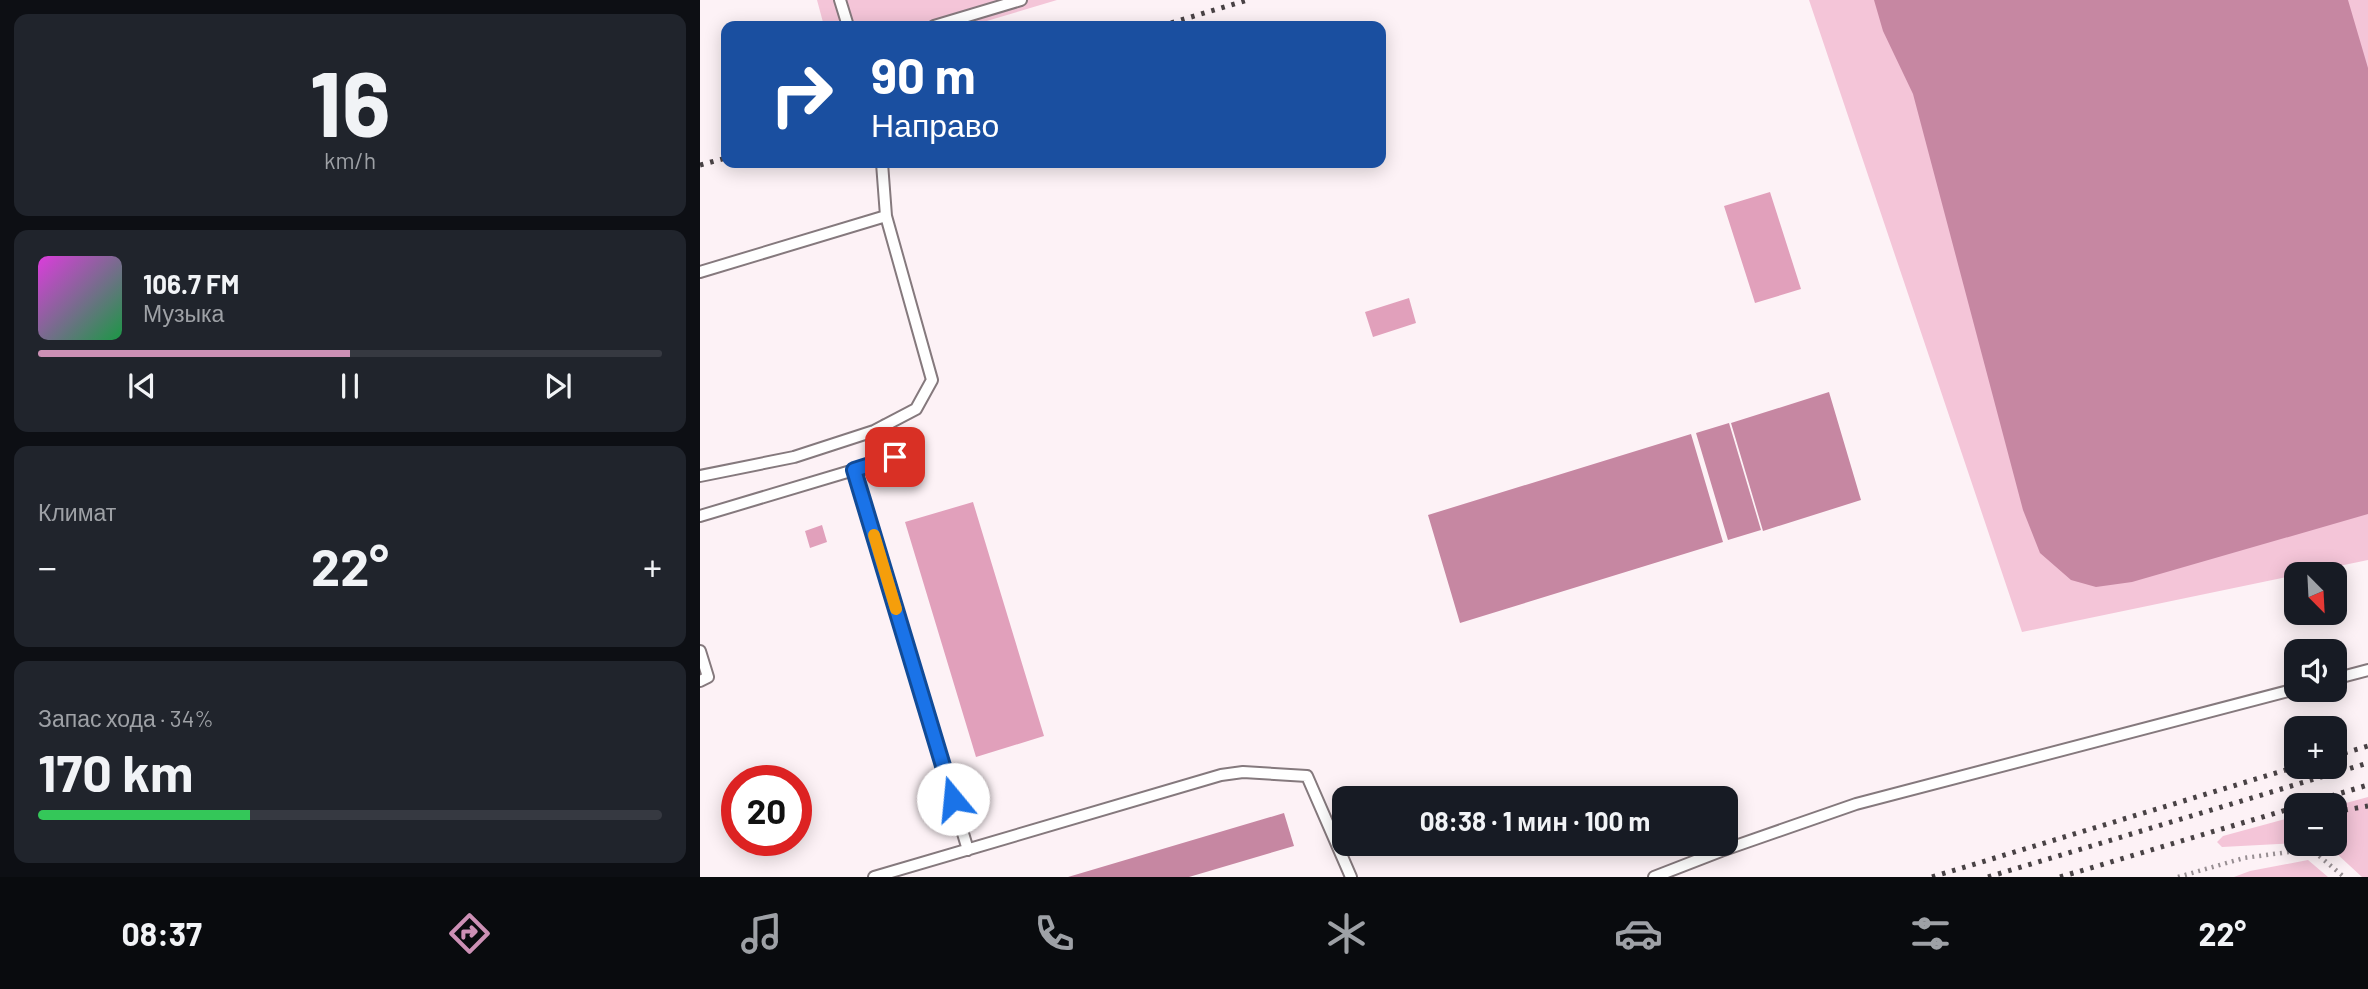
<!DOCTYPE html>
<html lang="ru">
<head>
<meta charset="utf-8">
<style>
	:root { --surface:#171b24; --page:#20242c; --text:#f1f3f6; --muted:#9ea1a6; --line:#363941; --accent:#cc90b5 }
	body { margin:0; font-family:Barlow,sans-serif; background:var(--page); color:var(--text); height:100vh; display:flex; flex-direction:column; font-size:26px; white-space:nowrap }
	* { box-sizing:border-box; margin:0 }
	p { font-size:23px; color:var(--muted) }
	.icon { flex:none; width:38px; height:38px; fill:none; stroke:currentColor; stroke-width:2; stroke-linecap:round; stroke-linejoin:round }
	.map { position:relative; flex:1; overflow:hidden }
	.drawer { display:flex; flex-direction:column; gap:14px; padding:14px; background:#0d0f14; width:700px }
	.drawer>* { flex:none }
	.guide { position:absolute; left:21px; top:21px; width:665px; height:147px; border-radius:14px; box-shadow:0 4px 18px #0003; background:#1a4fa0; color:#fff; overflow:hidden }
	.needle { width:46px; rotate:156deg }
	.fabs { position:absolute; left:1584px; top:562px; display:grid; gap:14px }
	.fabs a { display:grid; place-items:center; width:63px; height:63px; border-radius:14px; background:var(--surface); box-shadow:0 4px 18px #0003; font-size:35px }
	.speed { position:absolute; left:21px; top:765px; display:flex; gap:14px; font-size:35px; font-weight:700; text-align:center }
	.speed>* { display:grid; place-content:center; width:91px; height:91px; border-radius:50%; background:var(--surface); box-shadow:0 4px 18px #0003; line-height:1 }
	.speed .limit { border:10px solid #d22; background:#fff; color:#111 }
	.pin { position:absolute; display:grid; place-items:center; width:60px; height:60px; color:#fff; margin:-30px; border-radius:14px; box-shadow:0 4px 10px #0006 }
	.me { position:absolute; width:77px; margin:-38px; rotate:343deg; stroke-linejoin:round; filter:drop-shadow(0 0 5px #0008) }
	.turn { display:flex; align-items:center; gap:24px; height:147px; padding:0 35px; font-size:32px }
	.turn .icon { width:91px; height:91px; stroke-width:2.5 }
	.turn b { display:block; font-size:49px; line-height:60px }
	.big { font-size:52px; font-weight:700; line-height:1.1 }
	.drawer .card { flex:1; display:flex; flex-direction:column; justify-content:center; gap:10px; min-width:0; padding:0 24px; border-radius:14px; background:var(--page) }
	.drawer .dial { align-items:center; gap:0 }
	.dial b { font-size:91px; line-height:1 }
	.song { display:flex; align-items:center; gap:21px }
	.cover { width:84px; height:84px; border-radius:10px; background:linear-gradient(135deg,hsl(300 70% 55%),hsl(140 70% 35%)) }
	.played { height:7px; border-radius:4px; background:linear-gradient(90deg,var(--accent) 50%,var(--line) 50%) }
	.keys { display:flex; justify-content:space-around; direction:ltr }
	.heat { display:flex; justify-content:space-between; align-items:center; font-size:38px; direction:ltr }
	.charge { height:10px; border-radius:5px; background:linear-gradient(90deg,#34c759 34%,var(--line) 0) }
	.trip { position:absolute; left:632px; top:786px; width:406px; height:70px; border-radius:14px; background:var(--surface); box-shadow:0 4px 18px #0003; font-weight:700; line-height:70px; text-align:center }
	.tab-bar { display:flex; height:112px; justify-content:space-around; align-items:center; background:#090b0e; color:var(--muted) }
	.tab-bar .icon { width:49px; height:49px }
	.tab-bar .selected { color:var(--accent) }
	.tab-bar b { font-size:32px; color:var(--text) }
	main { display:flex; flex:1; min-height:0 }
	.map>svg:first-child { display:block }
	.green { fill:#f4c5d8 }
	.water { fill:#c687a2 }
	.building { fill:#e1a0bb }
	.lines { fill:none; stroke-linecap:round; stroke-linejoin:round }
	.service-casing { stroke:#85797d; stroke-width:14 }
	.path { stroke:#978e92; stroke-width:4.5; stroke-dasharray:2 5; stroke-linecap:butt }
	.service { stroke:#fff; stroke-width:10 }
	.rail { stroke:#494245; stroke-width:5; stroke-dasharray:3.5 7; stroke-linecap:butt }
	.route-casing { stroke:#114b97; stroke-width:18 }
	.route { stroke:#1a73e8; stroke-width:12 }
	.slow { stroke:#f59e0b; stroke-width:12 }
</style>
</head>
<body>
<main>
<section class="drawer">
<div class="card dial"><b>16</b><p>km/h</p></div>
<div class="card">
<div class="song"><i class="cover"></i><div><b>106.7 FM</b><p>Музыка</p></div></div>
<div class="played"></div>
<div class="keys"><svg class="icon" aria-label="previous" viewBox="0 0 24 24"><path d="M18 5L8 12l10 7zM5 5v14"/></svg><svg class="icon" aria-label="pause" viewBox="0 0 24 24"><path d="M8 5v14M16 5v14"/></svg><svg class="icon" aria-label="next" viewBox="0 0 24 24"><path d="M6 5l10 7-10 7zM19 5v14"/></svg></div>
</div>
<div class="card"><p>Климат</p>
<div class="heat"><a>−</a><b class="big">22°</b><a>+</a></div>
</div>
<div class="card"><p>Запас хода · 34%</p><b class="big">170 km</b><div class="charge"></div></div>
</section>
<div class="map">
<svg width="1668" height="877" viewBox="0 0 1668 877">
	<rect width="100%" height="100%" fill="#fdf2f6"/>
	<path class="green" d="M117 0H357L270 26H124Z
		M1109 0H1668V560L1322 632Z
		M1668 797V877H1662L1636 853 1608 844H1634L1635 806Z
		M1596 816V843L1522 847 1517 842 1523 836Z
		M1608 860 1628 877H1534L1550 871Z"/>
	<path class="water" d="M1174 0H1648L1668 68V514L1432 582 1396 587 1371 580 1340 553 1323 510 1213 94 1183 31Z
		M1129 392 1161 500 1063 531 1031 423Z
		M1029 423 1061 530 1028 540 996 433Z
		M991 434 1023 542 760 623 728 515Z
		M584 813 594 846 489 877H368Z"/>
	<path class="building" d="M1070 192 1101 289 1055 303 1024 206Z
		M709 298 716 323 673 337 665 312Z
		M273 502 344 736 276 757 205 522Z
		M122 525 127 542 110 548 105 531Z"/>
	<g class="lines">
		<defs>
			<path id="service" d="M140 0 148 26
				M234 26 321 0
				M0 272 186 216
				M154 470 195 457 185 425
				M0 476 94 457 174 431 216 409 232 380 186 216 182 163
				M0 516 154 470 268 850
				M0 651 8 677 0 681
				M1634 679 1668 670
				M174 877 521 775 543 772 607 776 651 877
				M954 877 1021 851 1156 804 1596 689"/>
		</defs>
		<use href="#service" class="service-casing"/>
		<path class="path" d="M1478 877 1544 858 1611 849 1644 877"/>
		<use href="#service" class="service"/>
		<path class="rail" d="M461 26 548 0
			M0 165 26 158
			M1634 756 1668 746
			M1601 805 1668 785
			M1634 812 1668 806
			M1232 877 1599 766
			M1288 877 1668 763
			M1360 877 1596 807"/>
	</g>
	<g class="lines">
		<defs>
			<path id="route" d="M195 457 154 470 253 799"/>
		</defs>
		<use href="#route" class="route-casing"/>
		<use href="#route" class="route"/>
		<path class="slow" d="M174 535 196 609"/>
	</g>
</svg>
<div class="fabs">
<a><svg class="needle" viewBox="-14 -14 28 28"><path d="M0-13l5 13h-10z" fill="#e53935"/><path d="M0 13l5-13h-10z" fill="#9ea1a6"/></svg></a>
<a><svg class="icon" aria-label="sound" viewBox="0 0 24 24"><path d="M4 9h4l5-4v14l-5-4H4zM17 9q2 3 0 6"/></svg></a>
<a>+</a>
<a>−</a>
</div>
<div class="speed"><div class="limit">20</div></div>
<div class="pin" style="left:195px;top:457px;background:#d93025"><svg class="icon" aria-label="arrive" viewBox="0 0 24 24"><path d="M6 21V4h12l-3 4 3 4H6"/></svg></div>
<svg class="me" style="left:253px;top:799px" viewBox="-20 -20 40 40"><circle r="19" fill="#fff"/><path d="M0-13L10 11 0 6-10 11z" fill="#1a73e8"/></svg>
<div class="trip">08:38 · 1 мин · 100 m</div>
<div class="guide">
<div class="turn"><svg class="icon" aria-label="right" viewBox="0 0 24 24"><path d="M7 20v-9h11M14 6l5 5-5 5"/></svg><div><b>90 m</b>Направо</div></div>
</div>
</div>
</main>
<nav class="tab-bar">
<b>08:37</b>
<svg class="icon selected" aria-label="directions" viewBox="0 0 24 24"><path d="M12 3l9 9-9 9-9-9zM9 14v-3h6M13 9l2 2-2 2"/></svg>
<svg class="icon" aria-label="music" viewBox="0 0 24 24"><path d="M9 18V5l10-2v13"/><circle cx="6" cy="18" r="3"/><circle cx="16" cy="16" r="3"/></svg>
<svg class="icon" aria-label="phone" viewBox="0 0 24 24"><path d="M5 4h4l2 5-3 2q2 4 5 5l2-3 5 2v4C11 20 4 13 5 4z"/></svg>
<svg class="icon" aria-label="climate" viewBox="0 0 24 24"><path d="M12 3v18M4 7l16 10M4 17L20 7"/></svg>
<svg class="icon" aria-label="car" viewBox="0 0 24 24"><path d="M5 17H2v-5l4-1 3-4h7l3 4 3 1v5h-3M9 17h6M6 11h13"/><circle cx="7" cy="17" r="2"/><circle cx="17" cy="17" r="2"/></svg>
<svg class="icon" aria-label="filters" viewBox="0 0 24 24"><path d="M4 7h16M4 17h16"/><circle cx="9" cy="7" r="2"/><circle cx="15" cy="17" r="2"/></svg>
<b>22°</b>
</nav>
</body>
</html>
